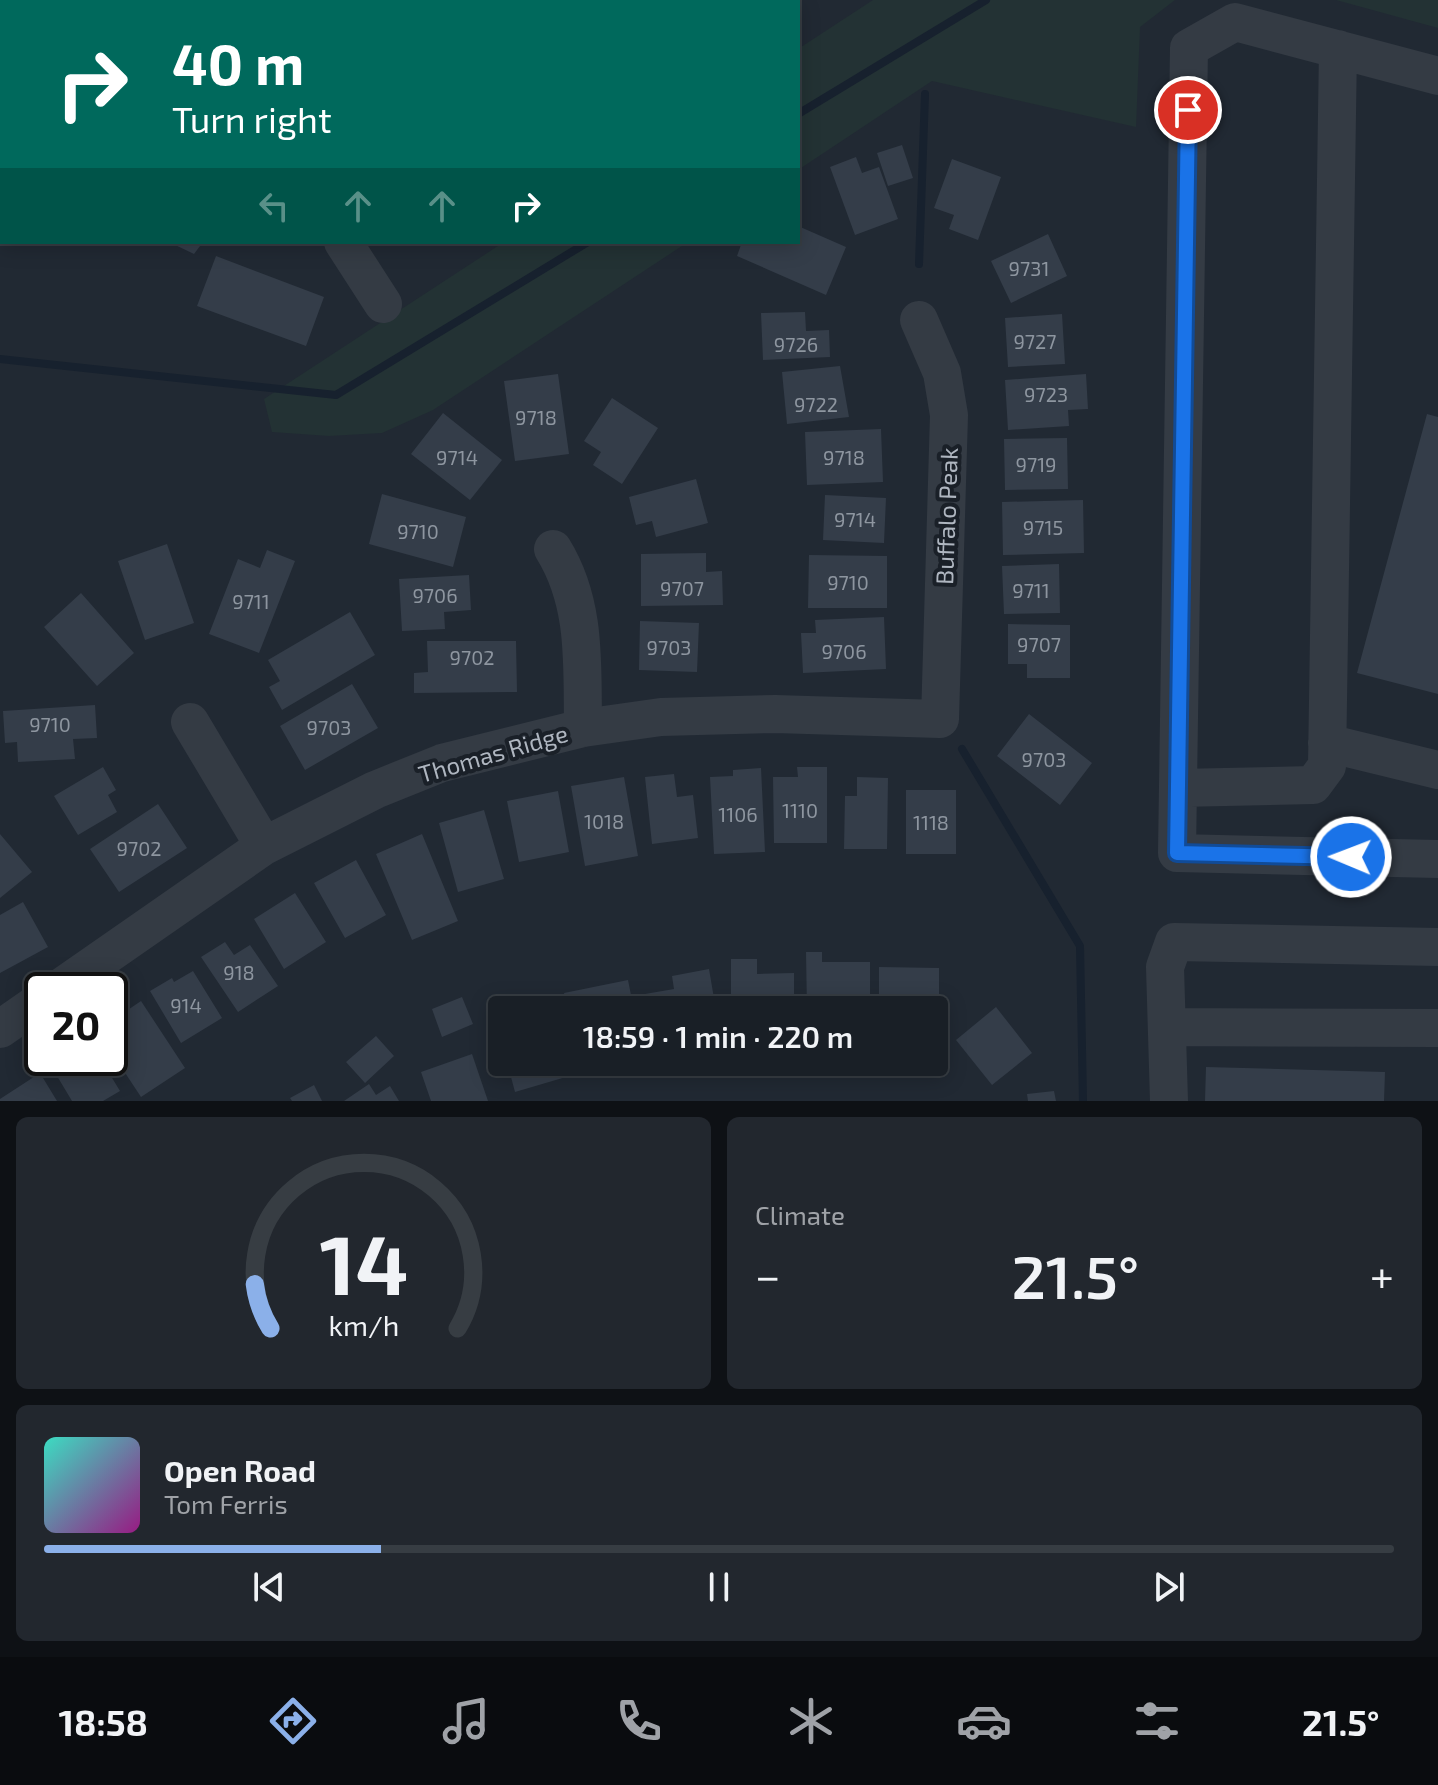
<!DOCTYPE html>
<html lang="en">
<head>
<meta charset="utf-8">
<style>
	:root { --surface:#191f26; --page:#22272e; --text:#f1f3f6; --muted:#9fa2a7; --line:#373d43; --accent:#8bb0e9 }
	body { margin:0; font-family:"Exo 2",sans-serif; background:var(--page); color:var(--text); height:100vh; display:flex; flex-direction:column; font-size:30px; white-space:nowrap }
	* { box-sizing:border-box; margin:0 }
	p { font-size:26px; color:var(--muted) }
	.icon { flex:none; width:44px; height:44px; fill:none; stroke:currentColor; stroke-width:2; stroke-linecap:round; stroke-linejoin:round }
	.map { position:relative; height:1101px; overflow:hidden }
	.details { display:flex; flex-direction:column; gap:16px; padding:16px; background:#0e1115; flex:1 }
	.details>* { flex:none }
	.hud { position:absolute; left:0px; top:0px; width:800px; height:244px; box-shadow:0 4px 20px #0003,0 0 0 2px var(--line); background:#00695c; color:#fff; overflow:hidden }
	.speed { position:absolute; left:24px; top:972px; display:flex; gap:16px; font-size:40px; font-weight:700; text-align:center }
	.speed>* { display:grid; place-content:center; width:104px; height:104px; border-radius:50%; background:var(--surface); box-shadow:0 4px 20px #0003,0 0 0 2px var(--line); line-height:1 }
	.speed .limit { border:4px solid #111; border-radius:12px; background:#fff; color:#111 }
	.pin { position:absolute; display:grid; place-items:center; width:68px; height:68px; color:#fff; margin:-34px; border:4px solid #fff; border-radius:50%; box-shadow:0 2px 8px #0007 }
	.me { position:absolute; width:88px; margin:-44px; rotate:271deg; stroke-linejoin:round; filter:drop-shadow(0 0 6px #0008) }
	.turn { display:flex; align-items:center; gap:28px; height:168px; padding:0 40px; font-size:36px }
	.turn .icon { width:104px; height:104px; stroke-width:2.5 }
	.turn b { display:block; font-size:56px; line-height:68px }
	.lanes { display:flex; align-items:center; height:76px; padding:0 40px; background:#0003; justify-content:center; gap:40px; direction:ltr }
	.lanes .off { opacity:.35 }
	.big { font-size:60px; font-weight:600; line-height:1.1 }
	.details .widget { flex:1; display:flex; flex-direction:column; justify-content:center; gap:12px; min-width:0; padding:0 28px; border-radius:12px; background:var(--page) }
	.details .dial { align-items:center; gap:0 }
	.dial svg { height:208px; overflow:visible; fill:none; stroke:var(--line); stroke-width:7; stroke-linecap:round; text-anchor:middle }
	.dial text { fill:var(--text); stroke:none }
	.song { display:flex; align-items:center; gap:24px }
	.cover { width:96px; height:96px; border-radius:12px; background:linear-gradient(135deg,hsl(170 70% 55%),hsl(310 70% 35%)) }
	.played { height:8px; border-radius:4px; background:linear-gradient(90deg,var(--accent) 25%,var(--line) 25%) }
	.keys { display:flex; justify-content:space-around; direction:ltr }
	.heat { display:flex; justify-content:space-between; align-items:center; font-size:44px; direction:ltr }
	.details .tiles { flex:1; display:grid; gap:16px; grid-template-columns:1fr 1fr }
	.widget:last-child { grid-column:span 2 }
	.trip { position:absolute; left:488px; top:996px; width:460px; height:80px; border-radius:8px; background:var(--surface); box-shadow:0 4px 20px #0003,0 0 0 2px var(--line); font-weight:600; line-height:80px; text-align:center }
	.dock { display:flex; height:128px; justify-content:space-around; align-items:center; background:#0a0c0f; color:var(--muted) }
	.dock .icon { width:56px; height:56px }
	.dock .current { color:var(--accent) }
	.dock b { font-size:36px; color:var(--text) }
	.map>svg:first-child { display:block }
	.green { fill:#233234 }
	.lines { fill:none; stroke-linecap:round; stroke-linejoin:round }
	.stream { stroke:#17212e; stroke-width:8 }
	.building { fill:#343d49 }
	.minor { stroke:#343b44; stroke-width:38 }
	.route-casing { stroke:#114b97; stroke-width:20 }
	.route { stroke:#1a73e8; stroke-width:14 }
	.labels { text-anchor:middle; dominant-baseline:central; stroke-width:8; stroke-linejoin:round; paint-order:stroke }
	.number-label { font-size:20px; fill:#8e96a0 }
	.street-label { font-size:24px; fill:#afb6c0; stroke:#1a2028 }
</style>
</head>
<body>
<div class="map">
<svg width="1438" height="1101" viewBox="0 0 1438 1101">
	<rect width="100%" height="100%" fill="#212933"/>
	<path class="green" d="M873 0H1175L1140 27 1136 127 932 81 798 170V49Z
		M1336 0H1438V28Z
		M504 242H688L433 410 382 433 329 436 272 432 264 399Z"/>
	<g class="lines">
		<path class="stream" d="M798 114 986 0
			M919 264 925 94
			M0 359 336 395 588 242
			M962 749 1080 946 1083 1101"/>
	</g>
	<path class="building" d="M902 145 913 178 888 186 877 153Z
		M856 157 862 173 879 167 898 219 855 235 830 167Z
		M952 159 1001 177 978 240 949 229 954 215 934 208Z
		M798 226 846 247 826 295 737 256 742 242H798Z
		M1048 234 1067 276 1011 303 991 261Z
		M169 242H203L194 254Z
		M216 256 324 297 306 346 197 306Z
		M805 312 806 331 829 330 830 357 763 360 761 313Z
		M1062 314 1065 364 1008 367 1005 318Z
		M840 366 849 417 787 424 782 372Z
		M558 374 569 454 515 461 504 381Z
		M1086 374 1088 409 1068 410 1069 426 1008 430 1005 380Z
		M612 398 658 428 622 484 593 465 601 452 584 441Z
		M443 413 502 460 470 500 411 454Z
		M1427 414 1438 417V694L1357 673Z
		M881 429 883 482 807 485 805 432Z
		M1067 438 1068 489 1005 490 1004 439Z
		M696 479 708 523 656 537 652 521 636 525 629 497Z
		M382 494 466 517 453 567 369 544Z
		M825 495 886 498 884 543 823 540Z
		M1083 500 1084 553 1003 555 1002 502Z
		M167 544 194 623 145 640 118 561Z
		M267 550 295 561 259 653 209 634 238 559 260 568Z
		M706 553V572L722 571 723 605 641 606V554Z
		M809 555 887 556V608H808Z
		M1059 564 1060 613 1004 614 1002 566Z
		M469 575 471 610 444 612 445 629 402 631 399 579Z
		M81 593 134 653 97 686 44 627Z
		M350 612 375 655 282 710 269 687 280 681 268 660Z
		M884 617 886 669 803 673 801 633H816L815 620Z
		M640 621 699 623 697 672 639 670Z
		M1008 624 1070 625V678H1027V664H1008Z
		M427 641H516L517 692 414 693V673L428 672Z
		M352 684 378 728 305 770 280 726Z
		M95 705 97 738 73 739 75 759 18 762 17 742 5 743 3 711Z
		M1029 714 1092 763 1060 805 997 756Z
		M103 767 116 790 108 795 117 812 78 835 54 796Z
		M797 767H827V843H774L773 777H798Z
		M761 768 765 852 714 854 710 777 733 776V770Z
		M674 774 677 797 693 795 698 838 652 844 645 777Z
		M624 777 638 856 585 866 571 786Z
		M857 777 888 778 887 849H844L845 796H857Z
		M906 790H956V854H906Z
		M558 791 569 852 519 862 507 801Z
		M158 804 187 848 119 892 90 849Z
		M484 810 504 879 458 892 439 823Z
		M0 834 32 872 0 898Z
		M422 834 458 921 412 940 376 854Z
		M356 860 386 915 345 938 314 883Z
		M295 893 326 942 284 969 254 919Z
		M23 902 48 947 0 973V915Z
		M225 942 234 955 250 945 278 986 238 1012 201 957Z
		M806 952H822V962H870V1010H807Z
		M731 959H757V974L794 973V1010H731Z
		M879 967 939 968V1017H934V1010H879Z
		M709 969 716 1010H648L645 994 674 989 672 976Z
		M193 971 222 1018 181 1043 150 991 172 978 174 982Z
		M628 980 634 1010H568L564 993Z
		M462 997 473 1024 442 1037 432 1009Z
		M141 1001 185 1068 141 1097 110 1050V1022Z
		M996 1007 1032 1053 992 1085 956 1040Z
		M376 1036 394 1056 365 1083 346 1062Z
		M472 1054 488 1101H431L421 1072Z
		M52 1058H100L120 1091 103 1101H72L48 1061Z
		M507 1062H562L566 1077 515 1092Z
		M1206 1067 1385 1072 1384 1101H1205Z
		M40 1073 57 1101H0V1099Z
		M369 1084 376 1095 390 1086 399 1101H344Z
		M314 1085 322 1101H292L290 1098Z
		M1054 1091 1056 1101H1028L1027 1094Z"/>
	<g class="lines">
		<path class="minor" d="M87 0 90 2
			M423 0V2
			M126 2 128 0
			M548 2 553 0
			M1438 76 1235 22 1189 48 1177 853 1438 859
			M0 174 2 170
			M343 242 383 304
			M553 549C587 604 582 665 583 728
			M190 722 264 846
			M1327 743 1438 770
			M1178 788 1313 785 1327 766 1338 49
			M57 990 264 846 375 790 442 763 583 728 661 717 775 714 940 719 949 415 942 373 919 320
			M1167 1027 1438 1028
			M0 1029 42 1000
			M1169 1101 1165 967 1174 942 1438 947"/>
	</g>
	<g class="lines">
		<defs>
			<path id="route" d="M1188 110 1177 853 1351 857"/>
		</defs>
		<use href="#route" class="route-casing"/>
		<use href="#route" class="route"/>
	</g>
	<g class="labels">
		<g class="number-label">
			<text x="1029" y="268">9731</text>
			<text x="1035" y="341">9727</text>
			<text x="796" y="344">9726</text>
			<text x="1046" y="394">9723</text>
			<text x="816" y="404">9722</text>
			<text x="536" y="417">9718</text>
			<text x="457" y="457">9714</text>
			<text x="844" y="457">9718</text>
			<text x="1036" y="464">9719</text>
			<text x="855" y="519">9714</text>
			<text x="1043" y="527">9715</text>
			<text x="418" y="531">9710</text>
			<text x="848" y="582">9710</text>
			<text x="682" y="588">9707</text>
			<text x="1031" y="590">9711</text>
			<text x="435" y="595">9706</text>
			<text x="251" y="601">9711</text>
			<text x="1039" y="644">9707</text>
			<text x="669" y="647">9703</text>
			<text x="844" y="651">9706</text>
			<text x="472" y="657">9702</text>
			<text x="50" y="724">9710</text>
			<text x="329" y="727">9703</text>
			<text x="1044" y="759">9703</text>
			<text x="800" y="810">1110</text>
			<text x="738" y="814">1106</text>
			<text x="604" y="821">1018</text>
			<text x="931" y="822">1118</text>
			<text x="139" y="848">9702</text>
			<text x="239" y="972">918</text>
			<text x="186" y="1005">914</text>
		</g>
		<g class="street-label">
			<text transform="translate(946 516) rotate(-88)">Buffalo Peak</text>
			<text transform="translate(493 753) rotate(-16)">Thomas Ridge</text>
		</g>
	</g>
</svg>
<div class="speed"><div class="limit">20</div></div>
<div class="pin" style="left:1188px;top:110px;background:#d93025"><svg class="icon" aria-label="arrive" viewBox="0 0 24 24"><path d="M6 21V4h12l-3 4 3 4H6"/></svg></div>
<svg class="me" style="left:1351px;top:857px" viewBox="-20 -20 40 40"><circle r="17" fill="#1a73e8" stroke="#fff" stroke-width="3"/><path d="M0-11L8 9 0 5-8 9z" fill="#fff"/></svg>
<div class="trip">18:59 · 1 min · 220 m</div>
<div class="hud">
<div class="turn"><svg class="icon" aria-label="right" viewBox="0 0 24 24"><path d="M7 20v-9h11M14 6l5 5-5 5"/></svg><div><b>40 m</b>Turn right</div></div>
<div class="lanes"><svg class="icon off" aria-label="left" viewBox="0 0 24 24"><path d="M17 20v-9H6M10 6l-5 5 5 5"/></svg><svg class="icon off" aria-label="ahead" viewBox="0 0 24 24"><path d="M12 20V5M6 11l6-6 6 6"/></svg><svg class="icon off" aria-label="ahead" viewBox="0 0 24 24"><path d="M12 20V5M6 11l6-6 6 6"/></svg><svg class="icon" aria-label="right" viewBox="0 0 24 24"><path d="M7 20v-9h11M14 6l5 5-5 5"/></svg></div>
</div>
</div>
<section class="details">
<div class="tiles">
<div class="widget dial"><svg viewBox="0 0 100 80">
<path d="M14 69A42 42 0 1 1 86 69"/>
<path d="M14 69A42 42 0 0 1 8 52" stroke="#8bb0e9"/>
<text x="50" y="56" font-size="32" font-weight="700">14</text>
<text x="50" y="72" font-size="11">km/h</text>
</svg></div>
<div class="widget"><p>Climate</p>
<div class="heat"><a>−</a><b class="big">21.5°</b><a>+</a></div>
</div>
<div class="widget">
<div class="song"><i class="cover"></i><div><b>Open Road</b><p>Tom Ferris</p></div></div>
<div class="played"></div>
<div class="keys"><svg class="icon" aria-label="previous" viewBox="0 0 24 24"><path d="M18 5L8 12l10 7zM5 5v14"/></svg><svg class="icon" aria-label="pause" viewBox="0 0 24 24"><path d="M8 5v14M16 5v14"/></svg><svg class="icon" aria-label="next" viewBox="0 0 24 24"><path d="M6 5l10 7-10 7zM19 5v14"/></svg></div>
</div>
</div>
</section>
<nav class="dock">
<b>18:58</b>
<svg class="icon current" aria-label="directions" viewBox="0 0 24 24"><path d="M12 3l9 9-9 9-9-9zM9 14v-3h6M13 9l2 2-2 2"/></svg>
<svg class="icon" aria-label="music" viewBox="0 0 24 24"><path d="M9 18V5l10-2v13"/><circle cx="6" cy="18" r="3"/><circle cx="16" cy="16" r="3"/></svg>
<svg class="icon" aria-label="phone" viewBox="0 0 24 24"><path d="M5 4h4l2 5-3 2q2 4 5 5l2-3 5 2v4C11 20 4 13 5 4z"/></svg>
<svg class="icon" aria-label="climate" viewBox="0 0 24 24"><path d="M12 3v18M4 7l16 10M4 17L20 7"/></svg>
<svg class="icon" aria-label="car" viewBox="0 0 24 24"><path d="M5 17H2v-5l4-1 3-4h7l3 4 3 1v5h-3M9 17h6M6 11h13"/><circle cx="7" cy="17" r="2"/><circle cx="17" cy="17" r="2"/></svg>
<svg class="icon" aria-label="filters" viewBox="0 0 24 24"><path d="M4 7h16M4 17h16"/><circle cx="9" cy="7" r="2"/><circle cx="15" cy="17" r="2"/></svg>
<b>21.5°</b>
</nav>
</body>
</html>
